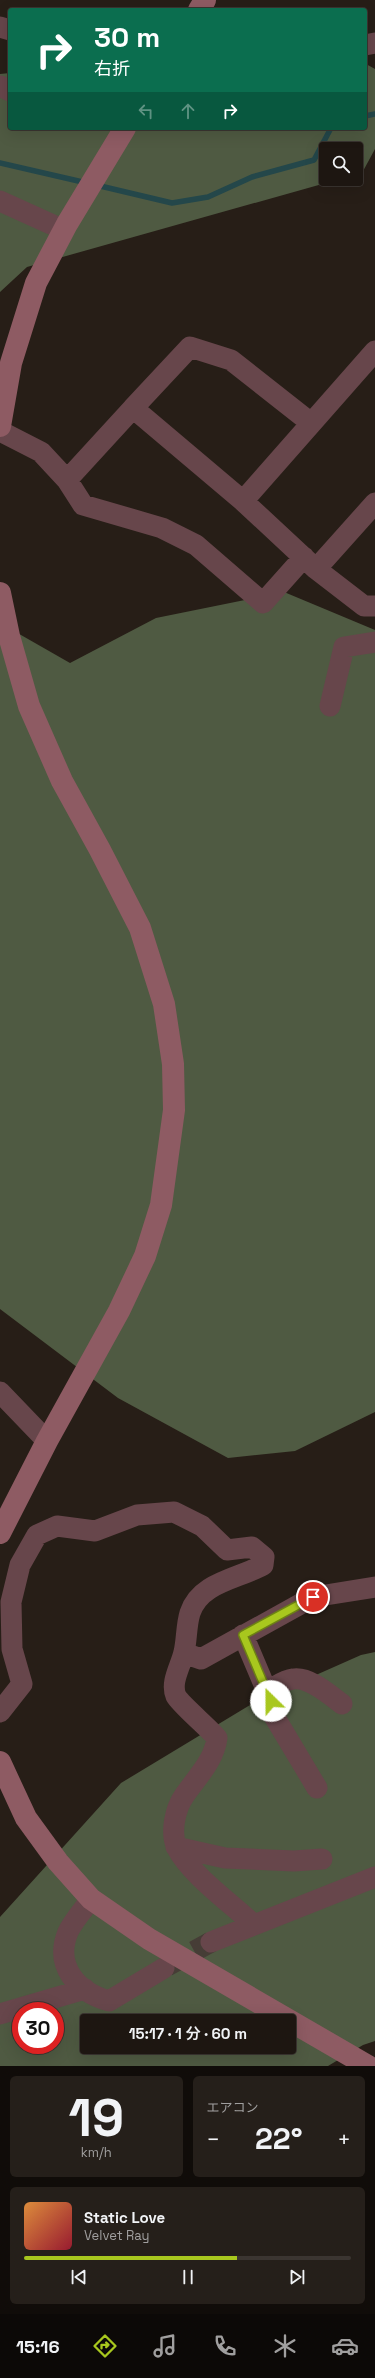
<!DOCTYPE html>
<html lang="ja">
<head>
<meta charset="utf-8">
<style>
	:root { --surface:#1d1611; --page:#251f1a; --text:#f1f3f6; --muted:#a09f9f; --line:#3b3531; --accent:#a8c71e }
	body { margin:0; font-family:"Space Grotesk","Noto Sans JP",sans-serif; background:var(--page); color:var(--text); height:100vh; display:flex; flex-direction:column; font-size:15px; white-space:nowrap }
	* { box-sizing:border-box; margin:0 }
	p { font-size:13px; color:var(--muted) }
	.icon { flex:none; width:22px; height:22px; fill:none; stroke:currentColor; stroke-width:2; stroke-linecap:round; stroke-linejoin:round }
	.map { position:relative; height:2066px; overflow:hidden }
	.side { display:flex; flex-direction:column; gap:10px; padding:10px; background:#100c09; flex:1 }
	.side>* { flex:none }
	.banner { position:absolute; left:8px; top:8px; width:359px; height:122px; border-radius:4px; box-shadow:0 4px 16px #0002,0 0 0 1px var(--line); background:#0b6e4f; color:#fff; overflow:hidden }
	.buttons { position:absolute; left:319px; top:142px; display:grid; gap:8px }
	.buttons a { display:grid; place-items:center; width:44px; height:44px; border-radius:4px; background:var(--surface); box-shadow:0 4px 16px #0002,0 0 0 1px var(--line); font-size:20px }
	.speed { position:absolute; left:12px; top:2002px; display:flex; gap:8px; font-size:20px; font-weight:700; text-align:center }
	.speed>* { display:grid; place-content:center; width:52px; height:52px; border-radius:50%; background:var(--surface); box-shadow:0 4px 16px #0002,0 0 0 1px var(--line); line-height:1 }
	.speed .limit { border:6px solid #d22; background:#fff; color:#111 }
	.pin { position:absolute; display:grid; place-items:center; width:34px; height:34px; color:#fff; margin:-17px; border:2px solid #fff; border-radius:50%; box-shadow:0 1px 4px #0007 }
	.me { position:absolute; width:44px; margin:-22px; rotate:337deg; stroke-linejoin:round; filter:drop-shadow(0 0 3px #0008) }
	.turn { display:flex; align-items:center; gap:14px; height:84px; padding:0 20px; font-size:18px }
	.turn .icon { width:52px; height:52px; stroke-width:2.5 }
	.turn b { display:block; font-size:28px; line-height:34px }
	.lanes { display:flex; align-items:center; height:38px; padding:0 20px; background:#0003; justify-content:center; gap:20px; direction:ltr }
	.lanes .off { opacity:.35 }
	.big { font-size:30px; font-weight:600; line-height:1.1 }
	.side .widget { flex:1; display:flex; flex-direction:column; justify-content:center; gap:6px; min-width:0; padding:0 14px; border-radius:6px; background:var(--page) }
	.side .dial { align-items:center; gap:0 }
	.dial b { font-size:52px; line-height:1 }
	.song { display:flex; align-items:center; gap:12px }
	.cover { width:48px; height:48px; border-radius:6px; background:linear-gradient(135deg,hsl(30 70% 55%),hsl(350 70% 35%)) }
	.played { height:4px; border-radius:2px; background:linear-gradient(90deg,var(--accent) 65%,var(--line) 65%) }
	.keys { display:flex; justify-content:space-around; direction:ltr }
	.heat { display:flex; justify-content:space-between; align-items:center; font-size:22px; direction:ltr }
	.side .tiles { flex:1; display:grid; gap:10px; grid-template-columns:1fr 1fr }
	.widget:last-child { grid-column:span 2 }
	.trip { position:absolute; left:80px; top:2014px; width:216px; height:40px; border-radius:4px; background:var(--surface); box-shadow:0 4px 16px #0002,0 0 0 1px var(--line); font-weight:600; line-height:40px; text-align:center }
	.tabs { display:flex; height:64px; justify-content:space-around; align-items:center; background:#0c0907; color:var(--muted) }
	.tabs .icon { width:28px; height:28px }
	.tabs .selected { color:var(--accent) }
	.tabs b { font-size:18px; color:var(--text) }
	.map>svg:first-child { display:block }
	.forest { fill:#4f5a42; fill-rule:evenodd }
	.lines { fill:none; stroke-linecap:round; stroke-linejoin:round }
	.stream { stroke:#24474a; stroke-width:5.5 }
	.street-tunnel { stroke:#463d36; stroke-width:21; stroke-dasharray:21 10; stroke-linecap:butt }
	.street { stroke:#67464b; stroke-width:21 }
	.secondary { stroke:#8e5b63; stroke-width:22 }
	.route-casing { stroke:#6d8114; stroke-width:10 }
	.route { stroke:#a8c71e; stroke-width:7 }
</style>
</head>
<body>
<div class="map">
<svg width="375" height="2066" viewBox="0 0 375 2066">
	<rect width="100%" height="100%" fill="#271e17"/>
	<path class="forest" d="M366 64 375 69V149L362 173 356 174V149H326V179H340L27 267 0 292V74L10 73V128H365Z
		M284 592 375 630V1412L295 1451 228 1458 118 1398 0 1309V623L70 663 156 618Z
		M375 1652V2041L363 2045 328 2066H0V1917L121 1783 255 1702 361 1655ZM21 2011H55V2045H21ZM87 2021H289V2047H87Z"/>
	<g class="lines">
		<path class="stream" d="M365 116 375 114
			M0 163 87 183
			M96 185 172 203 208 197 252 177 314 160 331 128"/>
		<path class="street-tunnel" d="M167 1966 211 1942"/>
		<path class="street" d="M0 27 10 30
			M365 45 375 43
			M0 86 10 91
			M0 201 64 230
			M311 423 231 360 190 347 133 408 243 501 316 569 364 606H375
			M0 431 41 452 67 480 83 505 162 528 196 545 263 603 304 557
			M67 480 133 408
			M243 501 375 351
			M316 569 375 503
			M330 706 344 647 375 642
			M0 1392 47 1441
			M243 1635 271 1701 274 1716 317 1788
			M184 1653 201 1659 313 1597 375 1587
			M267 1691C275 1687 284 1680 293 1679 309 1676 330 1695 342 1704
			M0 1712 22 1684 12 1649 11 1602 20 1565 37 1535 57 1526 95 1531 137 1515 174 1512 202 1526 227 1550 252 1547 264 1557 263 1565C238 1579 200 1582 190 1613 186 1626 187 1640 184 1652 181 1666 170 1682 176 1696 180 1704 209 1728 217 1738 214 1761 197 1777 184 1796 175 1809 170 1833 177 1848 190 1874 232 1904 253 1924
			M176 1847 225 1858 294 1861 322 1859
			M91 1899C84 1909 73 1921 68 1932 54 1966 77 1992 109 2001L164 1968
			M211 1942 375 1877
			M0 2014 85 1989"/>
		<path class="secondary" d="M199 10 205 0
			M0 426 11 363 36 283 67 224 125 128
			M0 593 9 636 29 706 62 781 100 850 140 928 164 1004 173 1064 174 1110 161 1205 145 1256 119 1311 47 1441 0 1533
			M0 1762 26 1818 58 1862 91 1899 149 1939 368 2066"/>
	</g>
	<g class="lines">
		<defs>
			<path id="route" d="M271 1701 243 1635 313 1597"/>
		</defs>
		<use href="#route" class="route-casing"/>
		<use href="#route" class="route"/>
	</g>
</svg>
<div class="buttons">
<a><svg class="icon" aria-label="search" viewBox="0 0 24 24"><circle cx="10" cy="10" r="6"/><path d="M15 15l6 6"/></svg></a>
</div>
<div class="speed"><div class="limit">30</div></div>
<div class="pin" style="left:313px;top:1597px;background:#d93025"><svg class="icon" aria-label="arrive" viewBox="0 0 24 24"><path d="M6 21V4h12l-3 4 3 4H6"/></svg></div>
<svg class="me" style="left:271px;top:1701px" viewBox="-20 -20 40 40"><circle r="19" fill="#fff"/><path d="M0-13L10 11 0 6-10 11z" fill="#a8c71e"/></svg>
<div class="trip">15:17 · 1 分 · 60 m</div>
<div class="banner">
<div class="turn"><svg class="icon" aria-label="right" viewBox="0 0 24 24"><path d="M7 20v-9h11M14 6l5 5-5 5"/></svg><div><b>30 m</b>右折</div></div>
<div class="lanes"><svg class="icon off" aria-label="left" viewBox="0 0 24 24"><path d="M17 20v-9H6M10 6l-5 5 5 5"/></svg><svg class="icon off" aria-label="ahead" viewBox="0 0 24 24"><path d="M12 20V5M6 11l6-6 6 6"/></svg><svg class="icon" aria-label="right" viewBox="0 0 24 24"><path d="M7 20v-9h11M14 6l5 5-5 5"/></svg></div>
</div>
</div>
<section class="side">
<div class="tiles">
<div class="widget dial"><b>19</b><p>km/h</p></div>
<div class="widget"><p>エアコン</p>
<div class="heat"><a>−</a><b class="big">22°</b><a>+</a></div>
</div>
<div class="widget">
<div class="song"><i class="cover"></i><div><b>Static Love</b><p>Velvet Ray</p></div></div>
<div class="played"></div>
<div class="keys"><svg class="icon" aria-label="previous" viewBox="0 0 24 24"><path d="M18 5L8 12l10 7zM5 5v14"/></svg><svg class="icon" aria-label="pause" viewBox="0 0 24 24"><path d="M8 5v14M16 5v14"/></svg><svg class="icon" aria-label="next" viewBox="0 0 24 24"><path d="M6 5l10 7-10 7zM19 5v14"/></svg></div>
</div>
</div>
</section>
<nav class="tabs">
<b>15:16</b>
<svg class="icon selected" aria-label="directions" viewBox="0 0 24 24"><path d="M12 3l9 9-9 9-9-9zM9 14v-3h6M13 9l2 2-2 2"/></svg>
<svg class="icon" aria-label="music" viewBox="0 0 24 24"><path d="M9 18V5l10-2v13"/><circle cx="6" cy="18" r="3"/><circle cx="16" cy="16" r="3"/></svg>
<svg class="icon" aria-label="phone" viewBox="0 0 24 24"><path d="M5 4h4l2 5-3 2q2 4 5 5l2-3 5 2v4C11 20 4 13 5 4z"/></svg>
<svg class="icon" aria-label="climate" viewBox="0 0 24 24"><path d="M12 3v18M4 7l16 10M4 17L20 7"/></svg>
<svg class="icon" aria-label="car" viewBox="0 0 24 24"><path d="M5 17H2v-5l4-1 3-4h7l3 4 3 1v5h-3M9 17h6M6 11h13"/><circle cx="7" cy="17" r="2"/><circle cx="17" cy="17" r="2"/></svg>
</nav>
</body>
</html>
